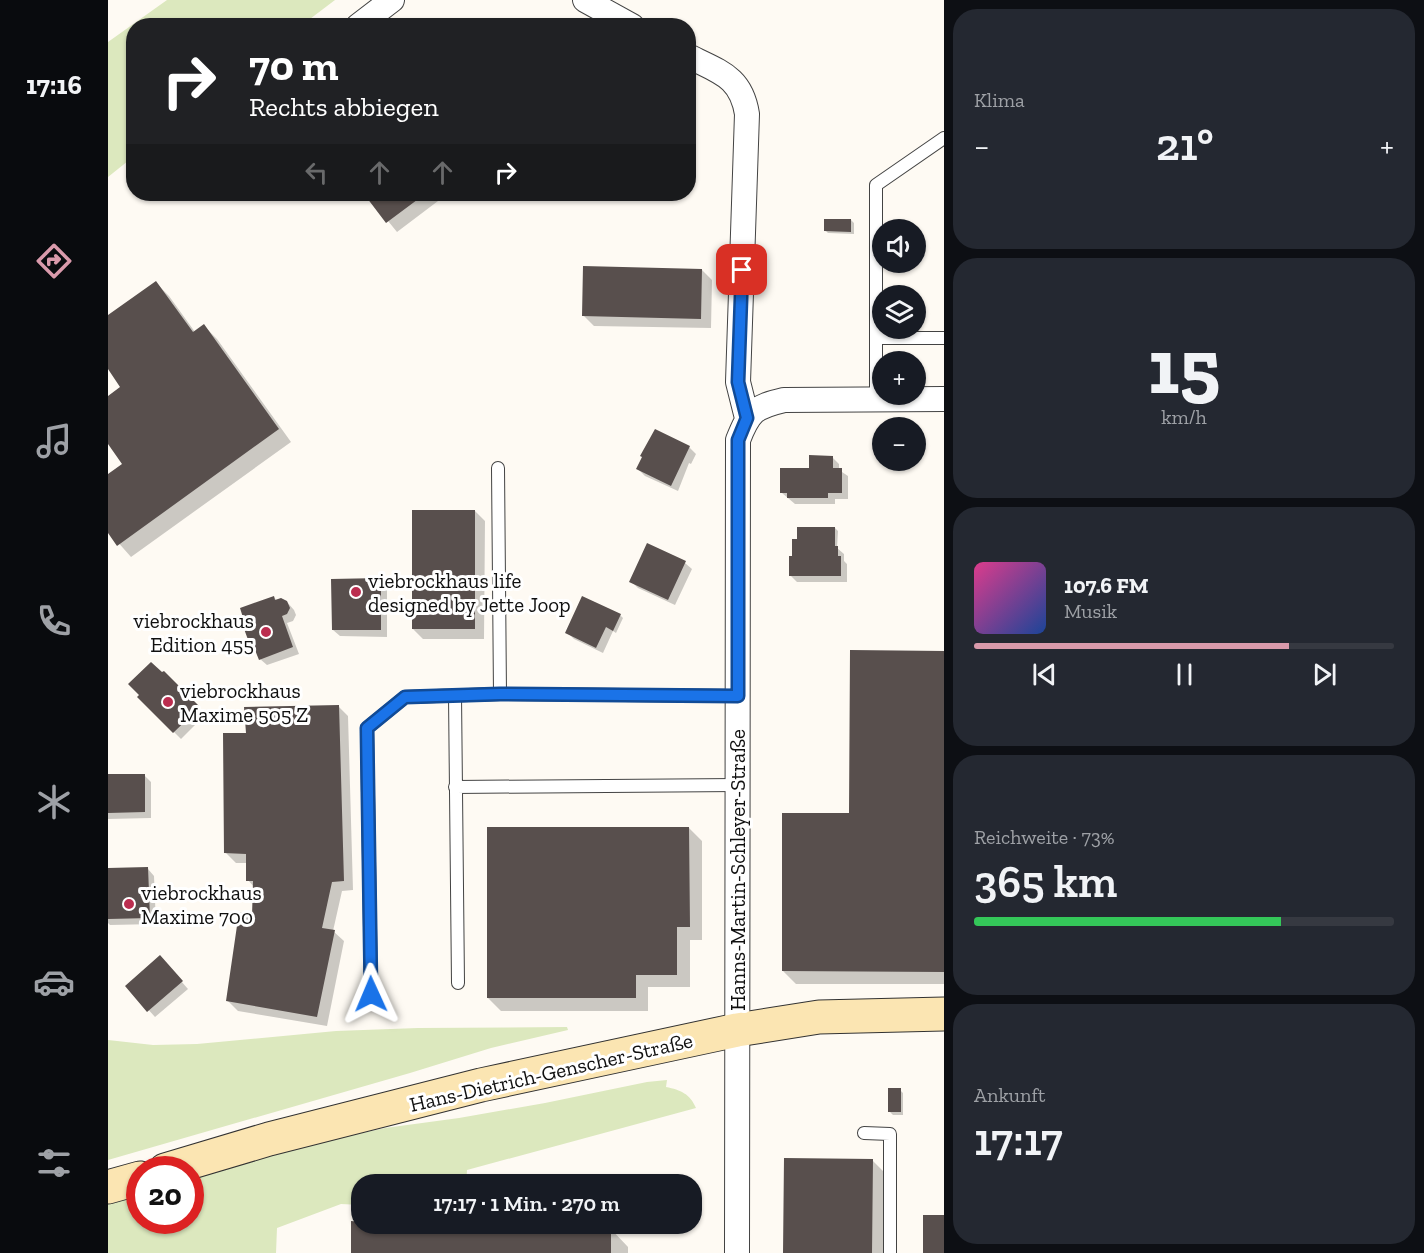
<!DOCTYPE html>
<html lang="de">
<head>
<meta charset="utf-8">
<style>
	:root { --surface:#171b24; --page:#242831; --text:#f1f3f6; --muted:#9ea1a6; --line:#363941; --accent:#d99aab }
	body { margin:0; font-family:"Zilla Slab",serif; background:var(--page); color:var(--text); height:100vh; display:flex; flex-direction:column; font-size:22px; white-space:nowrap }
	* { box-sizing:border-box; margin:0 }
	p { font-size:20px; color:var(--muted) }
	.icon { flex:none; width:33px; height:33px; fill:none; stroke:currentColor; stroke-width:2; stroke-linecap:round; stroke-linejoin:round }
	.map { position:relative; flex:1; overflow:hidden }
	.panel { display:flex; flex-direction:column; gap:9px; padding:9px; background:#0d0f14; width:480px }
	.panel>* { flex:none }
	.guide { position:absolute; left:18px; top:18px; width:570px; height:183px; border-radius:24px; box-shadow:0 2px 4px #0004; background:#202124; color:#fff; overflow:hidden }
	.buttons { position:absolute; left:764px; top:219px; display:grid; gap:12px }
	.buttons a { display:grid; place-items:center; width:54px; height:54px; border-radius:50%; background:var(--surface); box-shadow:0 2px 4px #0004; font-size:30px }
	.speed { position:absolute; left:18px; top:1156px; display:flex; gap:12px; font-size:30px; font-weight:700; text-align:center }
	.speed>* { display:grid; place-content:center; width:78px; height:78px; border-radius:50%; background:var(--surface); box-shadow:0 2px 4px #0004; line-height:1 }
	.speed .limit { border:9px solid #d22; background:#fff; color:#111 }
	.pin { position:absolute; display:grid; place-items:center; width:51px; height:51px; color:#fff; margin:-26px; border-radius:12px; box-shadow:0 3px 9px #0006 }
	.me { position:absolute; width:66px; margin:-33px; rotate:359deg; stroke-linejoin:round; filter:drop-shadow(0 0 4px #0008) }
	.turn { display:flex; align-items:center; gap:21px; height:126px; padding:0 24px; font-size:27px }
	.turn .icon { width:78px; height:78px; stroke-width:2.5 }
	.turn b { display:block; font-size:42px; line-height:51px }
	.lanes { display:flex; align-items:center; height:57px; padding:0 24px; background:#0003; justify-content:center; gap:30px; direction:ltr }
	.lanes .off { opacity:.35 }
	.big { font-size:45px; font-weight:600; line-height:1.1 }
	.panel .widget { flex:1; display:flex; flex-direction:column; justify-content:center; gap:9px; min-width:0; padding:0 21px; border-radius:24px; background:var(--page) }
	.panel .dial { align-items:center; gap:0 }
	.dial b { font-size:78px; line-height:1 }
	.song { display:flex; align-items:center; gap:18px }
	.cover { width:72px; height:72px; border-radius:9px; background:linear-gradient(135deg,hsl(330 70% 55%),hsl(220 70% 35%)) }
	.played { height:6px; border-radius:3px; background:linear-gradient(90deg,var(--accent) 75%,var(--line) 75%) }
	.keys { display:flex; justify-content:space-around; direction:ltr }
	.heat { display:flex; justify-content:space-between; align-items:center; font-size:33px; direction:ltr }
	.charge { height:9px; border-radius:4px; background:linear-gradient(90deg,#34c759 73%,var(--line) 0) }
	.trip { position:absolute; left:243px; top:1174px; width:351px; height:60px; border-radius:24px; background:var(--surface); box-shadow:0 2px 4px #0004; font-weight:600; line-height:60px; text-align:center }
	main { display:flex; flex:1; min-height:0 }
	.tab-bar { display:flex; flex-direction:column; width:108px; justify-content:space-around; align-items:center; background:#090b0e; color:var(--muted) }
	.tab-bar .icon { width:42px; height:42px }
	.tab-bar .on { color:var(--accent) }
	.tab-bar b { font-size:27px; color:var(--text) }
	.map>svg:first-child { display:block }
	.green { fill:#dce8be }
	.shadow { fill:#0003 }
	.building { fill:#584f4d }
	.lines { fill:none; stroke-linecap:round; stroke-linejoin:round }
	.lane-casing { stroke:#434343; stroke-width:14 }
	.street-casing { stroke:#434343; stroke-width:26 }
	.secondary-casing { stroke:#323232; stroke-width:35 }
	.lane { stroke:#fff; stroke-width:12 }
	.street { stroke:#fff; stroke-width:24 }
	.secondary { stroke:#fbe5b2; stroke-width:33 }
	.route-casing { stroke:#114b97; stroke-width:15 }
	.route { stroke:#1a73e8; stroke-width:10 }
	.poi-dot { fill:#bb2d4f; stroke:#fff; stroke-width:2 }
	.labels { text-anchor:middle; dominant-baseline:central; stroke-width:6; stroke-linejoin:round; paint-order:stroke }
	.poi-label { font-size:21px; fill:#101010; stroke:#fff; text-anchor:start }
	.street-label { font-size:21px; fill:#101010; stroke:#fff }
</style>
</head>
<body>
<main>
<nav class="tab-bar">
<b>17:16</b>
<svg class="icon on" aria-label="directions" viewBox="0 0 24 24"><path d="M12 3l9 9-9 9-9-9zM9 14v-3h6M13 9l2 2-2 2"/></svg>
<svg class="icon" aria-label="music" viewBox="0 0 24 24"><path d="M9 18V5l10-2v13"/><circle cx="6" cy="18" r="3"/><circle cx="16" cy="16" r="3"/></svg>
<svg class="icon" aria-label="phone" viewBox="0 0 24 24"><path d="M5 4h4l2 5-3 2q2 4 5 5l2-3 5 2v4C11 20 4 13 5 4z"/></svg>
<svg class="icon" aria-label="climate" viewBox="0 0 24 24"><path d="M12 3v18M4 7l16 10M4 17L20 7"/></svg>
<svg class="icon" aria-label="car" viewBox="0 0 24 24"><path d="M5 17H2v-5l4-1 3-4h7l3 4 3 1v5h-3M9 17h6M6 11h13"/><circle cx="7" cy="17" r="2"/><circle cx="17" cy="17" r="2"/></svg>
<svg class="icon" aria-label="filters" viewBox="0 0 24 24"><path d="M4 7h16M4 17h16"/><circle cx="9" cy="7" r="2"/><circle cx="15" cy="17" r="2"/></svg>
</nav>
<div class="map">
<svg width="836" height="1253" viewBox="0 0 836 1253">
	<rect width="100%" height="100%" fill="#fefaf3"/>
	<path class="green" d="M59 0H227L194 25 26 26 25 157 0 177V42Z
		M459 1027 460 1030 383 1048 302 1073 0 1160V1040L45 1045 89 1044 228 1031 310 1028Z
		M559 1080 558 1087C573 1090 582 1094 588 1108L359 1170 358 1185H254L253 1205 233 1204 169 1228 168 1253H0V1203L31 1194 32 1221H82L83 1179 213 1142 277 1128 351 1118 437 1103 539 1082Z"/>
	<path class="shadow" d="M258 194H331L334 198 289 232Z
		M743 220 746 223V234L720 233 717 230Z
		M594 270 604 280 603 328 486 326 476 316Z
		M48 283 61 296 87 332 96 326 109 339 183 442 23 557 0 531V476L16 464 0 442V397L14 387 0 367V317Z
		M581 447 588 454 583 464 581 463 570 491 537 476 530 469Z
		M724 457 731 464V470L740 476V499H727V504H687L674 493 702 469Z
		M367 511 377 521 376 639H315L305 629Z
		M727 528 730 531 729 548 736 554V561L739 564V582H689L682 575Z
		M577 563 584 569 567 605 530 588 523 581Z
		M273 580 279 587V637L232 636 225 630Z
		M166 597 169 601 179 602 186 610 188 615 185 621 179 623 191 654 159 665 152 659 148 648 143 643Z
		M512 615 515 618 508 633 505 631 495 653 466 639 459 632Z
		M836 652V984H688L675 971 743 815Z
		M56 673 97 715 73 739 31 697Z
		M230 706 240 716 245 890 234 891 225 931 236 941 219 1026 130 1011 120 1001 146 918V887L140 880 139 863H128L118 853 139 734Z
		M36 775 43 782V818L0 819V776Z
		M581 828 594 841V940H582V987H540V1011H393L380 998Z
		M40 869 46 876 48 924 2 925 0 923V870Z
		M58 964 80 989 47 1017 19 986Z
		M792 1090 795 1093V1115H785L782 1112Z
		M765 1161 778 1174 777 1253H677Z
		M254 1224 503 1229 520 1247V1253H244Z"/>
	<path class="building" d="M256 194H317L278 223Z
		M716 219H743V232L716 231Z
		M475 266 594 269 593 319 474 316Z
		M48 281 85 332 96 324 171 429 9 546 0 533V474L14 464 0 444V396L12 387 0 369V315Z
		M547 429 582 446 563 486 528 469 534 457 532 456Z
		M701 455 725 456V468H734V493H720V498H679V493H672V468H701Z
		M304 510H367V629H304Z
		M689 527H727V546H730V556H733V576H681V556H684V539H689Z
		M539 543 578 561 560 600 521 582Z
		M273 578V630H224L223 579Z
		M166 596 167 600 173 598 179 601 182 608 179 614 174 616 185 647 151 660 145 645 142 644 139 637 135 626 137 624 132 608Z
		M474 596 513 614 505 631 498 627 488 648 457 633Z
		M742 650 836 651V972L674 971V813H741Z
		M43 662 54 672 56 671 92 707 65 733 29 697 31 695 20 684Z
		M231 705 236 881 224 882 214 928 227 930 209 1017 118 1001 131 912 144 916 145 881H138V854L116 853 115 733H138L136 707Z
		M0 774H37V812L0 813Z
		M379 827H581L582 927H569V975H528V998H379Z
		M40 867 42 918 0 919V868Z
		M52 955 75 981 39 1012 17 986Z
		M780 1088H793V1112H780Z
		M676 1158 765 1159 764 1253H675Z
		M815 1215H836V1253H815Z
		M243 1221 254 1222V1224L503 1228V1253H243Z"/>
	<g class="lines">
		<defs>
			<path id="lane" d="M768 338H836
				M768 399V185L836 138
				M390 468 392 694
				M347 695 350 983
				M347 787 630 785
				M263 994 259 728 297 697 392 694 630 696
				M756 1133 782 1134V1253"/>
			<path id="street" d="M477 0 524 26
				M250 26 284 0
				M580 56C611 72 633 76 639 114L630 382 639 418
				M629 1253 630 440C641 412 646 407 676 400L836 399"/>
			<path id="secondary" d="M57 1170 161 1139 373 1085 629 1030 711 1017 836 1014
				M0 1187 32 1178"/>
		</defs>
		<use href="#lane" class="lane-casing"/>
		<use href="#street" class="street-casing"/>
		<use href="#secondary" class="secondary-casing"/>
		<use href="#lane" class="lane"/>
		<use href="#street" class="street"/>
		<use href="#secondary" class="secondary"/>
	</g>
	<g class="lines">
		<defs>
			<path id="route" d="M263 994 259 728 297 697 392 694 630 696V440L639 418 630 382 634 270"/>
		</defs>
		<use href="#route" class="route-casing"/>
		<use href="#route" class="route"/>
	</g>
	<g class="poi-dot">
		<circle cx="248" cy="592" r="6"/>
		<circle cx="158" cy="632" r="6"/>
		<circle cx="60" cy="702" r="6"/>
		<circle cx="21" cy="904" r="6"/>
	</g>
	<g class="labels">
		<g class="poi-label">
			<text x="260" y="580">viebrockhaus life<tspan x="260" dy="24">designed by Jette Joop</tspan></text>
			<text x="146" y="620" text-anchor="end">viebrockhaus<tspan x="146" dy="24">Edition 455</tspan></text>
			<text x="72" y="690">viebrockhaus<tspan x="72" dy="24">Maxime 505 Z</tspan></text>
			<text x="33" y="892">viebrockhaus<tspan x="33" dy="24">Maxime 700</tspan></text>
		</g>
		<g class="street-label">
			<text transform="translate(629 870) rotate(-90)">Hanns-Martin-Schleyer-Straße</text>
			<text transform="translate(443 1072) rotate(-13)">Hans-Dietrich-Genscher-Straße</text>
		</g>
	</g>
</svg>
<div class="buttons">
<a><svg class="icon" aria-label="sound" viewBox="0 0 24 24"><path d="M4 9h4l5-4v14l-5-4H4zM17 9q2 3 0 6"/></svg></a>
<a><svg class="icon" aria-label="layers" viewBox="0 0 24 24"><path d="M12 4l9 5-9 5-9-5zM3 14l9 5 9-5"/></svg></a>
<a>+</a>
<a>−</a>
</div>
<div class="speed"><div class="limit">20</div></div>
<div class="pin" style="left:634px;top:270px;background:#d93025"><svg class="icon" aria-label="arrive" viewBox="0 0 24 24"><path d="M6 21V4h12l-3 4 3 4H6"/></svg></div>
<svg class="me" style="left:263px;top:994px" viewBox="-20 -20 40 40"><path d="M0-17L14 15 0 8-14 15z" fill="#1a73e8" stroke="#fff" stroke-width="4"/></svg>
<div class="trip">17:17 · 1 Min. · 270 m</div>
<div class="guide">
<div class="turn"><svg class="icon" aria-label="right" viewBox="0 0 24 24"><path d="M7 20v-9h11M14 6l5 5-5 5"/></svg><div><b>70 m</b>Rechts abbiegen</div></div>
<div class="lanes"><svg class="icon off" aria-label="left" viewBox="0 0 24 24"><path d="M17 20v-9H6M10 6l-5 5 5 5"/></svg><svg class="icon off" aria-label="ahead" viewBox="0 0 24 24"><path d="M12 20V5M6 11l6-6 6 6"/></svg><svg class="icon off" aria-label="ahead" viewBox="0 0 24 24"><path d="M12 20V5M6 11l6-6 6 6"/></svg><svg class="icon" aria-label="right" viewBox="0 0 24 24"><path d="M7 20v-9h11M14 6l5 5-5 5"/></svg></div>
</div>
</div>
<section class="panel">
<div class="widget"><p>Klima</p>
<div class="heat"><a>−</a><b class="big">21°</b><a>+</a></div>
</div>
<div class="widget dial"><b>15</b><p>km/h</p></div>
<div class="widget">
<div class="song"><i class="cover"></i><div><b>107.6 FM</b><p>Musik</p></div></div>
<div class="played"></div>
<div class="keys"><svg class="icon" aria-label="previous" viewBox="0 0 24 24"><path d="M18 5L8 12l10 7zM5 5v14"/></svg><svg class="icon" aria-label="pause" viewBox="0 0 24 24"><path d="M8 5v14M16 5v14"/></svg><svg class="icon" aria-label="next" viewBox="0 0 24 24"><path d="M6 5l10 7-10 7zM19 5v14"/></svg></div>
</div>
<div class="widget"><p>Reichweite · 73%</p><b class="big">365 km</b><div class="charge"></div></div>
<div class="widget"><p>Ankunft</p><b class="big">17:17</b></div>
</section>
</main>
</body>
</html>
